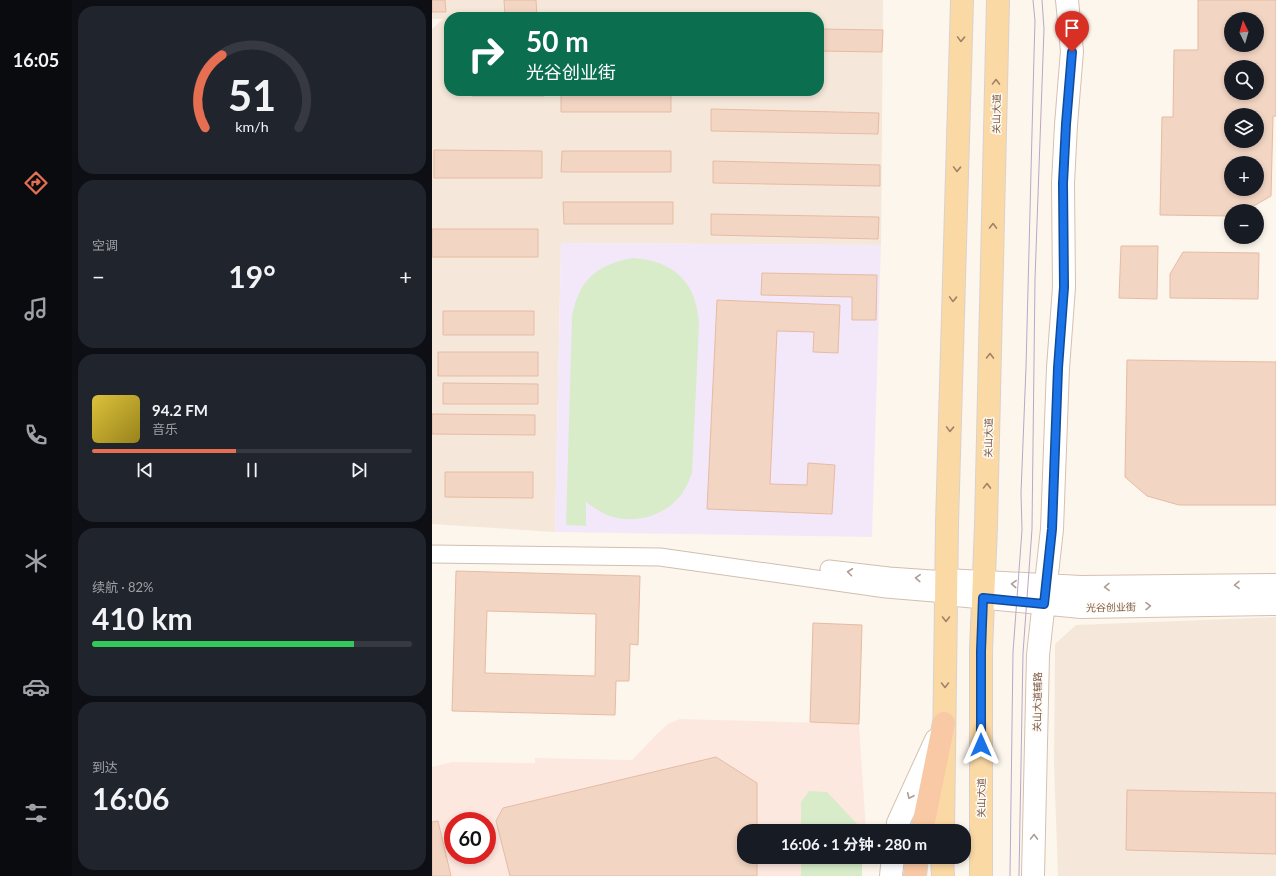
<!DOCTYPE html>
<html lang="zh">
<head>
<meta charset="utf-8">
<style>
	:root { --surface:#171b24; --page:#20242c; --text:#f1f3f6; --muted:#9ea1a6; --line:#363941; --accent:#e76f51 }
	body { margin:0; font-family:Lato,"Noto Sans SC",sans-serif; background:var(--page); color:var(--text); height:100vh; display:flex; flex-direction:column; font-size:15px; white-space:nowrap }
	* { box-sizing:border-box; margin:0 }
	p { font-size:13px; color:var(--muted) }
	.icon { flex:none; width:22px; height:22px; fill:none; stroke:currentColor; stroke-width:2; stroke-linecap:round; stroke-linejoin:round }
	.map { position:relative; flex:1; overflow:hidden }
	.details { display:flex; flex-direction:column; gap:6px; padding:6px; background:#0d0f14; width:360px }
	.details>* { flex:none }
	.banner { position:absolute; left:12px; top:12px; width:380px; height:84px; border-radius:16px; box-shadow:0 2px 6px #0003; background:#0b6e4f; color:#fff; overflow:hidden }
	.needle { width:26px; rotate:355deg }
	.fabs { position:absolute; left:792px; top:12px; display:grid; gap:8px }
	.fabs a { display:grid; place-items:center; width:40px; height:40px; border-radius:50%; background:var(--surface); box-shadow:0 2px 6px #0003; font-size:20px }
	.speed { position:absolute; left:12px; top:812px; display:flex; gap:8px; font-size:20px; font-weight:700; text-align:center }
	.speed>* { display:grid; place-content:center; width:52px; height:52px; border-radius:50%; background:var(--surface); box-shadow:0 2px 6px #0003; line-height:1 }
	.speed .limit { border:6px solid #d22; background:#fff; color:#111 }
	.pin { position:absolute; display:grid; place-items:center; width:34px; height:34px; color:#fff; margin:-41px -17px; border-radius:50% 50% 50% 0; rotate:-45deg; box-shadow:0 0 4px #0007 }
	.pin .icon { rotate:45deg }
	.me { position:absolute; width:44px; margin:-22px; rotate:0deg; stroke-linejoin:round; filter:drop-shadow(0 0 3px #0008) }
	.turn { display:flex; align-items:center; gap:14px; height:84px; padding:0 16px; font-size:18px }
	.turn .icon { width:52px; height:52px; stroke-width:2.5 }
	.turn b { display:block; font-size:28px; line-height:34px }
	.big { font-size:30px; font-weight:700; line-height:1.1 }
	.details .card { flex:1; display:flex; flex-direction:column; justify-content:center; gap:6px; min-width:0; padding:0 14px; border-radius:16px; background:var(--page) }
	.details .dial { align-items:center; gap:0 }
	.dial svg { height:104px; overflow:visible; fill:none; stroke:var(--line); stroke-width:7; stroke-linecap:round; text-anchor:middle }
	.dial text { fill:var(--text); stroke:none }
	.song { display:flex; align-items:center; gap:12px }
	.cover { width:48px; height:48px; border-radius:6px; background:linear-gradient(135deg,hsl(50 70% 55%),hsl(50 70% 35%)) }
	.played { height:4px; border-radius:2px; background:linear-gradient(90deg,var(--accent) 45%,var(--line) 45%) }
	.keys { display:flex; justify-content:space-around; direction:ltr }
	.heat { display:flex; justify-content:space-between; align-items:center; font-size:22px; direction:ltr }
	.charge { height:6px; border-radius:3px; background:linear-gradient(90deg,#34c759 82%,var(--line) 0) }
	.trip { position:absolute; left:305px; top:824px; width:234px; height:40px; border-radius:16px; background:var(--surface); box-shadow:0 2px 6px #0003; font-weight:700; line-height:40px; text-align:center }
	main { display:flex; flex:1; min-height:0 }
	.tab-bar { display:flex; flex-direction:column; width:72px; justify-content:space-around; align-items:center; background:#090b0e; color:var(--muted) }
	.tab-bar .icon { width:28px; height:28px }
	.tab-bar .on { color:var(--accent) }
	.tab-bar b { font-size:18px; color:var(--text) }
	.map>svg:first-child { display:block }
	.residential { fill:#f5e8da; fill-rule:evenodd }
	.commercial { fill:#fde8e0; fill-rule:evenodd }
	.education { fill:#f3e8fa }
	.green { fill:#d8ecc9 }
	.building { fill:#f3d5c3; stroke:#e6bba3; fill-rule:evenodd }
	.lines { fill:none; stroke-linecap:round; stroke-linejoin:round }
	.minor-casing { stroke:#d1beb0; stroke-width:19 }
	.secondary-casing { stroke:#d6c0b0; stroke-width:24 }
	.primary-casing { stroke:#dad1cd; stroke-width:24 }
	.trunk-casing { stroke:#dad1cd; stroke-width:24 }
	.minor { stroke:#fff; stroke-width:17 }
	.secondary { stroke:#fff; stroke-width:22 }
	.primary { stroke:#fbd9a5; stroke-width:22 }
	.trunk { stroke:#f9c8a4; stroke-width:22 }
	.tram { stroke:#b9a8c9; stroke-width:1 }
	.oneway { stroke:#a18267 }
	.oneway2 { stroke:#af9d94 }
	.route-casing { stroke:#114b97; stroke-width:10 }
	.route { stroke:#1a73e8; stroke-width:7 }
	.labels { text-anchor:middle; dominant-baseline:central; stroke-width:3; stroke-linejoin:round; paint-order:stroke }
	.street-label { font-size:10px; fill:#7a5c4d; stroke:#fffaf3 }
</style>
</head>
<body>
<main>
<nav class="tab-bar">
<b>16:05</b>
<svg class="icon on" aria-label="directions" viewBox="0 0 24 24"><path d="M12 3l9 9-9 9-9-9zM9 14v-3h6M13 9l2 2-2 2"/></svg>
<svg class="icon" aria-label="music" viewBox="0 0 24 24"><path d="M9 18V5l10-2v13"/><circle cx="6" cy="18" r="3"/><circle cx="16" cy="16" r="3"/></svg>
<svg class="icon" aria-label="phone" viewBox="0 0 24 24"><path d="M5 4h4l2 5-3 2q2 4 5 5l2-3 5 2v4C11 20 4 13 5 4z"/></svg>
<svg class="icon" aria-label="climate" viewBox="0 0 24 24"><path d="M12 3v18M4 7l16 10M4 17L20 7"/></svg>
<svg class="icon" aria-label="car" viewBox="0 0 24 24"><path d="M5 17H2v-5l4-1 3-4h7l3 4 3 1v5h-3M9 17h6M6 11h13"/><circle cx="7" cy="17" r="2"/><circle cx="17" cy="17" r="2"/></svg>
<svg class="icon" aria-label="filters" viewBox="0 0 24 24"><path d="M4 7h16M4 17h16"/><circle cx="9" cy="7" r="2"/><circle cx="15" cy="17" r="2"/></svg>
</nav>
<section class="details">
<div class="card dial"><svg viewBox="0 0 100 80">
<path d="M14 69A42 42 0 1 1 86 69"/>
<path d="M14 69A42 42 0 0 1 27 13" stroke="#e76f51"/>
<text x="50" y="56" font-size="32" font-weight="700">51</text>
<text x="50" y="72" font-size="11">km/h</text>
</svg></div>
<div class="card"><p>空调</p>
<div class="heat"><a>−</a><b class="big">19°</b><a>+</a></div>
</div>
<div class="card">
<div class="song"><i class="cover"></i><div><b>94.2 FM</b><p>音乐</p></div></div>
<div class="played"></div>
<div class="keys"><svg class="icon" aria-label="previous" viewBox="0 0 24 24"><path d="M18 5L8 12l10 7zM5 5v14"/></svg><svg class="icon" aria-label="pause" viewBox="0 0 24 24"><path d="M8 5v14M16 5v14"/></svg><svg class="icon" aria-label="next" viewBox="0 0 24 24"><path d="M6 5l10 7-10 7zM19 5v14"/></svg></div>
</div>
<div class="card"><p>续航 · 82%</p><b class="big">410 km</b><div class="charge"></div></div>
<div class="card"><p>到达</p><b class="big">16:06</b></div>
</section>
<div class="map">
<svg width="844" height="876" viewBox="0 0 844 876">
	<rect width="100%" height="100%" fill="#fdf6ec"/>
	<path class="residential" d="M0 0H451L449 245 129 243 123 532 0 524V29L11 19H0ZM17 17H387V91H17Z
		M844 617V876H626L622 765 623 644 644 625Z"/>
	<path class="commercial" d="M248 719 427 724 434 831 369 802V831H312V857H369V876H0V767L20 762 103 763V758L200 760 225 734 236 724ZM21 821H55V855H21Z"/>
	<path class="education" d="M129 243 449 245 440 537 123 532Z"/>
	<path class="green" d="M201 258C243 261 265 283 267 325L260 473C257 481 254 488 249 495 232 517 200 525 175 515 168 512 161 507 154 502V526L134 525 140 317C146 281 165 264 201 258Z
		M377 791 395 792 432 831H369V802Z
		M369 857H430V876H369Z"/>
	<path class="building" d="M0 0H13L14 12H0Z
		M72 0H104L105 17H73Z
		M766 0H844V116H841L839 196 813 211H799V216L728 215 730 117H741L742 50H766ZM799 19H825V45H799ZM799 67H825V93H799ZM799 115H825V141H799ZM799 163H825V189H799Z
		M387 29 451 30 450 52 387 51Z
		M40 91H112V96H40Z
		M129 91H239V112H129Z
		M279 109 447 113 446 134 279 131Z
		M2 150 110 151V178H2Z
		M130 151H239V172H129Z
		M281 161 448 165V186L281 183Z
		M131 202H241V224H132Z
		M279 214 447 217 446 239 279 235Z
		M0 229H106V257H0Z
		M689 246H726L725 299 687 298Z
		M751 252 827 253 826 299 738 298V274Z
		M330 273 445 275 444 320H420V297L329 295Z
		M285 300 408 305 406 353 381 352 382 332 345 331 338 484 375 485 376 463 403 465 400 514 275 509Z
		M11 311H102V335H11Z
		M6 352H106V376H6Z
		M695 360 844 362V505H747L715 496 693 477Z
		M11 383 106 384V404H11Z
		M0 414 103 415V435L0 434Z
		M13 472H101V498L13 497Z
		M24 571 208 576 206 645 198 644 197 681H184L183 715 20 711ZM55 611 164 614 163 676 53 673Z
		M381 623 430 625 427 724 378 722Z
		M284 757 325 783V831H312V857H325V876H78L64 821 71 808Z
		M695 790 844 793V854L694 850Z
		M6 821 19 876H0V822Z"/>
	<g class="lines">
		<defs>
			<path id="minor" d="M0 554 228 557 454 589 514 594
				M397 569 457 576 514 580"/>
			<path id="secondary" d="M514 580 649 587 844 585
				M514 594 649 607 844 604
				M465 831 466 823 504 740
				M459 876 461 857
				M601 876 606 655 620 529 626 368 632 287 631 183 634 125 640 51 635 0"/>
			<path id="primary" d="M511 831 515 524 530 0
				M510 857 511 876
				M549 876V651L554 525 566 0"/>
			<path id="trunk" d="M490 831 512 723
				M483 876 485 857"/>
		</defs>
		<use href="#minor" class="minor-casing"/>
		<use href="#secondary" class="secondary-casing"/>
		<use href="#primary" class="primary-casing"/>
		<use href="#trunk" class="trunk-casing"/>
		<use href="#minor" class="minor"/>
		<use href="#secondary" class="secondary"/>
		<use href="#primary" class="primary"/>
		<use href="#trunk" class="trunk"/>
		<path class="tram" d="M578 876 581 652 590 530 589 493 594 367 602 55 603 21 601 0
			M587 876 591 653 600 529 603 279 612 29 610 0"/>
	</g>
	<defs><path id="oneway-chevron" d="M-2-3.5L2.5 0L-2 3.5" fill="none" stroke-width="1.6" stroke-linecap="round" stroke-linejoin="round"/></defs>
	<g class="oneway">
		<use href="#oneway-chevron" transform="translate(529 39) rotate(92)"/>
		<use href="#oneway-chevron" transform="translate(564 82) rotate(-89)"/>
		<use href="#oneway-chevron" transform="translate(525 169) rotate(92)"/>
		<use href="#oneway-chevron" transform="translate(561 226) rotate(-89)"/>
		<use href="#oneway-chevron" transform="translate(521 299) rotate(92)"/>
		<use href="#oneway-chevron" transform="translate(558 356) rotate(-89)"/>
		<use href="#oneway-chevron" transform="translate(518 429) rotate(92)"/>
		<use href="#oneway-chevron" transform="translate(555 486) rotate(-89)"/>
		<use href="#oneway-chevron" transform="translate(514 619) rotate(90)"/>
		<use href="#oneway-chevron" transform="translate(513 685) rotate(90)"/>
	</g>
	<g class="oneway2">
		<use href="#oneway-chevron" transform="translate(418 572) rotate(-173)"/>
		<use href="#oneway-chevron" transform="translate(486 578) rotate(-177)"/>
		<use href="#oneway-chevron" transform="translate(582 584) rotate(-177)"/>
		<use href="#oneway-chevron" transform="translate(805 585) rotate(179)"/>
		<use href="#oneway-chevron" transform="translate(675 587) rotate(179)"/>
		<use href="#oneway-chevron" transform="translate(716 606) rotate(-1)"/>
		<use href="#oneway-chevron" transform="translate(478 796) rotate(115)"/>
		<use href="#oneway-chevron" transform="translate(602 837) rotate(-89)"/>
	</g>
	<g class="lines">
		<defs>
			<path id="route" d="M549 745V651L551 598 612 604 620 529 626 368 632 287 631 183 634 124 640 52"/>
		</defs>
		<use href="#route" class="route-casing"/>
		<use href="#route" class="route"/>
	</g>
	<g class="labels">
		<g class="street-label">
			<text transform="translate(564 114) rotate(-89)">关山大道</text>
			<text transform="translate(556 438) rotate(-89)">关山大道</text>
			<text transform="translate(679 607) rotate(-1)">光谷创业街</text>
			<text transform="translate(605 702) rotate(-89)">关山大道辅路</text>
			<text transform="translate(549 798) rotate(-90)">关山大道</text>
		</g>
	</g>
</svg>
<div class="fabs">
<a><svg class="needle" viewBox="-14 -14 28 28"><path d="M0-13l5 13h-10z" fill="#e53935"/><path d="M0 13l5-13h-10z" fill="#9ea1a6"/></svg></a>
<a><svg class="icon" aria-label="search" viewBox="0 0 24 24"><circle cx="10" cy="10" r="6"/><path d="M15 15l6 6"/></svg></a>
<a><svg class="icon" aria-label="layers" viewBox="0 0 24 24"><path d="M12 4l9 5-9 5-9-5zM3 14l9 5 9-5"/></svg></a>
<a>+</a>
<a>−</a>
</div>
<div class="speed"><div class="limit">60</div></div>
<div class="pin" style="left:640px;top:52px;background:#d93025"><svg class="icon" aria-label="arrive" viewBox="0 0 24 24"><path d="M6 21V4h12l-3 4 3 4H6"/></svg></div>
<svg class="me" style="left:549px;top:745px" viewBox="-20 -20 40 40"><path d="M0-17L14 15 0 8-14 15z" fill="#1a73e8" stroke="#fff" stroke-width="4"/></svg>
<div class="trip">16:06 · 1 分钟 · 280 m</div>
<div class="banner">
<div class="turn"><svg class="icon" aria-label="right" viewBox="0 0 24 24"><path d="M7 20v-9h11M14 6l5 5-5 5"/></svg><div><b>50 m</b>光谷创业街</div></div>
</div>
</div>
</main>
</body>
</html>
